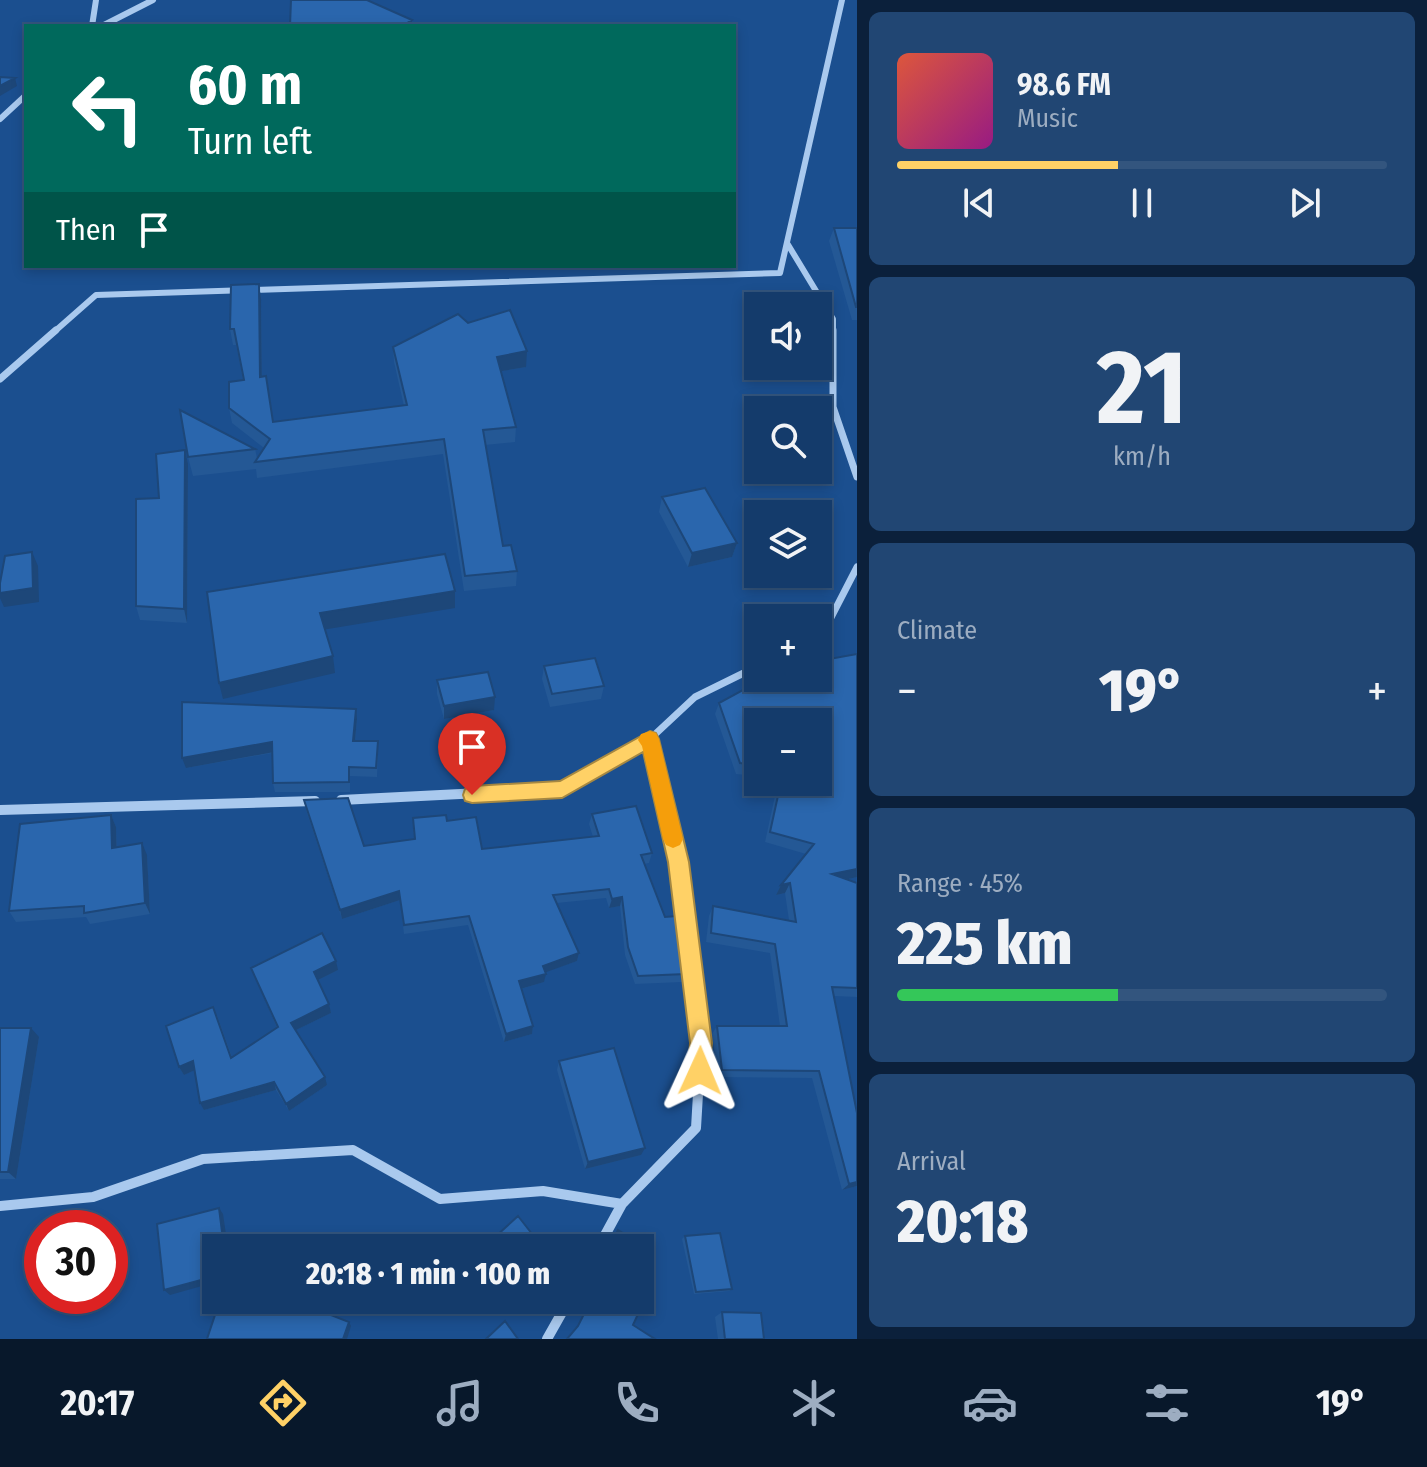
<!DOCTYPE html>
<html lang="en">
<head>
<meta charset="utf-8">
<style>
	:root { --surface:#143b6b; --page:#214673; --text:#f1f3f6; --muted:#9dadc1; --line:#33557e; --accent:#ffd166 }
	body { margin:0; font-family:"Fira Sans Condensed",sans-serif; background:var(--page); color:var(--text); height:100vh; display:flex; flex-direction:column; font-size:30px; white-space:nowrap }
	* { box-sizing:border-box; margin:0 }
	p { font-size:26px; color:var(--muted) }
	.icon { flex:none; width:44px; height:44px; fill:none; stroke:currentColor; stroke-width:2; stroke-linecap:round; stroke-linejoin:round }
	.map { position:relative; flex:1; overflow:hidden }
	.details { display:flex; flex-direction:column; gap:12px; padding:12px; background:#0b203b; width:570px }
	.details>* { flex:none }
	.hud { position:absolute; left:24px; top:24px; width:712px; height:244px; border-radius:0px; box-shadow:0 4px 12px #0003,0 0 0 2px var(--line); background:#00695c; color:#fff; overflow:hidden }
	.fabs { position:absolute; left:744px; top:292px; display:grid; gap:16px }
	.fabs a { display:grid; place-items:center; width:88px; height:88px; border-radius:0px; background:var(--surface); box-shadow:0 4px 12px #0003,0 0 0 2px var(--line); font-size:40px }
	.speed { position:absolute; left:24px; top:1210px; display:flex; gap:16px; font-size:40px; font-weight:700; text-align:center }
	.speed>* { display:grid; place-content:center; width:104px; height:104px; border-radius:50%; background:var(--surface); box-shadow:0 4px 12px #0003,0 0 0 2px var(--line); line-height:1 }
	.speed .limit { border:12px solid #d22; background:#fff; color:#111 }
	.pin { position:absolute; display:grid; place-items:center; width:68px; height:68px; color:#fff; margin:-82px -34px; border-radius:50% 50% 50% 0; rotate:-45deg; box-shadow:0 0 8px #0007 }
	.pin .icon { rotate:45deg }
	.me { position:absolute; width:88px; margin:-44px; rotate:1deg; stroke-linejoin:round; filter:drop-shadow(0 0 6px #0008) }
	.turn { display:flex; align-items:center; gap:28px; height:168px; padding:0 32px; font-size:36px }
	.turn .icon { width:104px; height:104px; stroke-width:2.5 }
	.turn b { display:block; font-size:56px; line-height:68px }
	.then { display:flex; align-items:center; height:76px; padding:0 32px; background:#0003; gap:16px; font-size:30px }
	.big { font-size:60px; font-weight:800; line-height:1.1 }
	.details .card { flex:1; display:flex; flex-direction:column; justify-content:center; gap:12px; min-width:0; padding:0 28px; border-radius:12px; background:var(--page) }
	.details .dial { align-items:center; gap:0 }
	.dial b { font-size:104px; line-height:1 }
	.song { display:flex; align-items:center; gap:24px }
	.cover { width:96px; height:96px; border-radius:12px; background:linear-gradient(135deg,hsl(10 70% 55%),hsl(310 70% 35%)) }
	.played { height:8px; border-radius:4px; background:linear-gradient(90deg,var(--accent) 45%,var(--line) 45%) }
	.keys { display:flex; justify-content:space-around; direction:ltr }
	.heat { display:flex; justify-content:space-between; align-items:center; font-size:44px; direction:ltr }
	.charge { height:12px; border-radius:6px; background:linear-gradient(90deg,#34c759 45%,var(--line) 0) }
	.trip { position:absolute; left:202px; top:1234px; width:452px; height:80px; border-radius:0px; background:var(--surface); box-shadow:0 4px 12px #0003,0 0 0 2px var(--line); font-weight:800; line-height:80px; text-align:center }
	.tab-bar { display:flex; height:128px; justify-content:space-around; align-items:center; background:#08182b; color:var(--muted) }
	.tab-bar .icon { width:56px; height:56px }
	.tab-bar .current { color:var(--accent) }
	.tab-bar b { font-size:36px; color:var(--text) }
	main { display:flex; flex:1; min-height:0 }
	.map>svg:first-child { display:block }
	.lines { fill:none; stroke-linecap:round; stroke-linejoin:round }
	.street-far2 { stroke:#a9c9ee; stroke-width:6 }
	.street-far1 { stroke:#a9c9ee; stroke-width:7 }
	.street { stroke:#a9c9ee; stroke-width:10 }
	.wall { fill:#245895 }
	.shaded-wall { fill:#1d4779 }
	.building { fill:#2a66ad; stroke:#1d4779; stroke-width:2 }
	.route { fill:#ffd166; stroke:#a68842; stroke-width:2 }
	.slow { fill:#f59e0b }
</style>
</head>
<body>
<main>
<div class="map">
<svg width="857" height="1339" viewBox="0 0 857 1339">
	<rect width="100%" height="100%" fill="#1b4f8f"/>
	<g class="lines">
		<path class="street-far2" d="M92 26 96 0
			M102 26 153 0
			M0 119 26 95
			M787 243 833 319V332
			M54 332 96 295 780 273 842 0"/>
		<path class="street-far1" d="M833 330V407L857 477
			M0 379 56 330
			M818 637 822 635 857 567
			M600 767 650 739
			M656 767 650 739 695 697 758 666"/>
		<path class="street" d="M341 800 562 789 604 765
			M0 810 315 801
			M0 1206 93 1197 203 1159 353 1150 440 1199 543 1191 622 1204
			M598 1248 622 1204 696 1128 701 1043 678 862 656 765
			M547 1339 569 1300"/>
	</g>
	<path class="wall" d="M834 228H857V320H852L829 241Z
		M259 284 261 299 262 377 273 422 404 406 394 362 393 347 526 367 501 371 516 427 515 442 485 445 503 546 517 571 516 586 464 591 443 454 257 478 256 469 193 476 188 457 255 449 257 458 264 448 232 423 229 408 243 380 236 345H233L230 329Z
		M188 464 187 623 140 620 136 606 159 498Z
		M662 497 737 543 732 557 688 567 659 512Z
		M857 654V877L847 879 857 883V997L834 996 857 1186 842 1190 812 1078 718 1077 712 1034 717 1026H780L770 953 706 942 709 916 713 906 789 920 785 893 776 895 781 885 806 854 765 842 778 782H818L758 722V776L736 774 715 714 719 703Z
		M544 666 604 686 601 699 550 707 542 679Z
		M437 680 494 710 444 719 437 694Z
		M356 709 357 719 355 741 378 751 377 777 350 776V792H275L273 783 272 753 186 768Z
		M304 800 364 846 414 839 413 818 447 821 482 849 593 837 589 824 592 814 652 853 649 863 644 864 686 974 682 982 635 984 625 955 620 906 609 908 606 898 557 903 579 953 577 961 545 972 544 982 521 989 533 1026 532 1034 504 1042 468 925 404 934 400 900 342 919 306 810Z
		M111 815 116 827 117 848 147 855 150 914 90 924 86 917 16 922 9 911Z
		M251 968 338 970 318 980 331 1013 296 1030 327 1085 289 1111 276 1090 204 1110 194 1070 184 1075 179 1067 217 1015 232 1057 277 1028Z
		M0 1028 39 1037 16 1179H0Z
		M559 1061 641 1155 585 1169 557 1070Z
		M685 1236 732 1289 729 1291 694 1294 682 1239Z
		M722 1312 764 1339H718L715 1317Z"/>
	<path class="shaded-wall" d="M412 20V26H402Z
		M15 78 17 86 0 96V86Z
		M259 284 261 299 262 393 260 377Z
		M527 351 526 367 496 372 497 357Z
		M185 450 188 464 187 623 184 609Z
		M737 543 732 557 688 567 692 553Z
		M32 552 38 566 39 602 4 607 0 598V593Z
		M455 591V608L322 630 320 613Z
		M333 656 335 673 223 699 219 683Z
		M495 697 494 710 444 719V706Z
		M356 709 357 719 354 751 353 741Z
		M272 742 274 752 186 768 182 758Z
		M111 815 116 827 117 860 112 848Z
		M142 843 147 855 150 914 145 903Z
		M857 869V877L826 884 832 874Z
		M790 883 785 893 776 895 781 885Z
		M399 891 400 900 342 919 340 910Z
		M622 897 620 906 609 908 612 899Z
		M579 953 577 961 541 974 543 966Z
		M336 961 338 970 316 981 314 972Z
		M546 974 544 982 517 990 519 981Z
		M329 1004 331 1013 294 1031 291 1023Z
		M533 1026 532 1034 504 1042 506 1034Z
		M31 1028 39 1037 16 1179 8 1172Z
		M193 1061 197 1069 184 1075 179 1067Z
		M325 1077 327 1085 289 1111 286 1104Z
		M274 1082 276 1090 204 1110 200 1103Z
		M645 1148 641 1155 585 1169 588 1162Z
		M857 1182V1186L842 1190 849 1184Z
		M219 1208 223 1214 228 1248H224Z
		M216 1276V1282L170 1295 164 1290Z
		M349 1322 351 1326 347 1339H343Z"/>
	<path class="building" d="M291 0H367L412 20 402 26H290Z
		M0 77 15 78 0 86Z
		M834 228H857V307H856Z
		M259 284 260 377 266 376 273 422 407 405 393 347 458 314 468 323 510 310 527 351 497 357 516 427 483 430 503 546 511 545 517 571 465 576 444 439 255 462 270 439 229 408V382L244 380 234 329H230L231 285Z
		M180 410 255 449 188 457Z
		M185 450 184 609 136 606V499L159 498 156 454Z
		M705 488 737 543 692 553 662 497Z
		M32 552 33 588 0 593V583L5 556Z
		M445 554 455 591 320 613 333 656 219 683 207 592Z
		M857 654V869L832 874 857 883V988L832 987 857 1113V1182L849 1184 819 1071 722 1070 717 1026H787L775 944 711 933 713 906 796 922 790 883 781 885 814 844 770 832 781 782H818V722H758V765L740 763 719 703 765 678H818V661Z
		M595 658 604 686 552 694 544 666Z
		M488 672 495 697 444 706 437 680Z
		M182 702 356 709 353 741H378L376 768 349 767V782L273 783 272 742 182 758Z
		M348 798 364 846 415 839 413 818 446 815 447 821 476 817 482 849 599 836 592 814 636 806 652 853 641 855 665 917 677 916 686 974 638 976 628 947 622 897 612 899 609 889 553 895 579 953 543 966 546 974 519 981 533 1026 506 1034 469 916 404 925 399 891 340 910 304 800Z
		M111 815 112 848 142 843 145 903 84 913V906L9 911 20 824Z
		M322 933 336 961 314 972 329 1004 291 1023 325 1077 286 1104 274 1082 200 1103 193 1061 179 1067 166 1026 213 1007 231 1058 278 1027 251 968Z
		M0 1028H31L8 1172H0Z
		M614 1048 645 1148 588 1162 559 1061Z
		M219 1208 224 1248H216V1276L164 1290 157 1224Z
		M518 1216 543 1248H483Z
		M618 1230 648 1248 640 1267V1248H610Z
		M720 1233 732 1289 696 1292 685 1236Z
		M640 1295 645 1299 633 1325 655 1339H567L578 1326 591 1300H640Z
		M220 1300H286L308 1306 349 1322 343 1339H207Z
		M722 1312 761 1313 764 1339H725Z
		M505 1321 518 1339H486Z"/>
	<path class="route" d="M650 731 656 733 659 739 689 862 712 1043 708 1079 700 1082 692 1079 688 1071 690 1043 668 862 643 752 562 798 472 803 465 801 463 795 465 789 472 786 560 781Z"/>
	<path class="slow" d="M650 731 656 733 659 739 683 839 680 845 673 848 666 845 663 839 642 746 638 740 641 734Z"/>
</svg>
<div class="fabs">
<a><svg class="icon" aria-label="sound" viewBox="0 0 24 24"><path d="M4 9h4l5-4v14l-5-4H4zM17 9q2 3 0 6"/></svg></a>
<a><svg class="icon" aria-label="search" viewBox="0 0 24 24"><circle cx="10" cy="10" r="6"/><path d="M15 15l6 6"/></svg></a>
<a><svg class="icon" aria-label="layers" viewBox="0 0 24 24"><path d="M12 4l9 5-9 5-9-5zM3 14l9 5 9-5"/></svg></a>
<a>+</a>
<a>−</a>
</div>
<div class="speed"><div class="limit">30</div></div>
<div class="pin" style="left:472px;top:795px;background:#d93025"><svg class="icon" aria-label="arrive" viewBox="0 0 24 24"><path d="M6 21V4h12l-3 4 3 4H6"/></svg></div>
<svg class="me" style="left:700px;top:1071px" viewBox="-20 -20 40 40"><path d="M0-17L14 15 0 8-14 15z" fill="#ffd166" stroke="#fff" stroke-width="4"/></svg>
<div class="trip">20:18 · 1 min · 100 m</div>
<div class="hud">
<div class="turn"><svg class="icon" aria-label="left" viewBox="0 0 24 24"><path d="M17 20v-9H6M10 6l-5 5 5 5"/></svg><div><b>60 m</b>Turn left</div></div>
<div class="then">Then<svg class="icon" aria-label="arrive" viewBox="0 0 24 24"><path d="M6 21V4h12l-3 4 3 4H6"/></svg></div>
</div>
</div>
<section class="details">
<div class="card">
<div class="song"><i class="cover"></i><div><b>98.6 FM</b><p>Music</p></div></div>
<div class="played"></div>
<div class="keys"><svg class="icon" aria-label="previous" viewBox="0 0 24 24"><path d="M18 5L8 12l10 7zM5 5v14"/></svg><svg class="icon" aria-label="pause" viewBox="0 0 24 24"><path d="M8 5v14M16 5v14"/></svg><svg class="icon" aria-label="next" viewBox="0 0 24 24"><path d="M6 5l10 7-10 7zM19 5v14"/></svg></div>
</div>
<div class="card dial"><b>21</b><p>km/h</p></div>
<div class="card"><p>Climate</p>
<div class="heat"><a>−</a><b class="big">19°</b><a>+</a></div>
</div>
<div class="card"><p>Range · 45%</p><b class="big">225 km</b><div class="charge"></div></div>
<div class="card"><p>Arrival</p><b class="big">20:18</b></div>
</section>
</main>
<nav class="tab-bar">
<b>20:17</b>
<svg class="icon current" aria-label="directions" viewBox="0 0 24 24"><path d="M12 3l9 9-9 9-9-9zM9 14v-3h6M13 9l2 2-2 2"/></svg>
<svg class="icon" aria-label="music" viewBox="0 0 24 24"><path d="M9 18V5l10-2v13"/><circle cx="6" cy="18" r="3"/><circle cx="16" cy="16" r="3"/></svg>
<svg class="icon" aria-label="phone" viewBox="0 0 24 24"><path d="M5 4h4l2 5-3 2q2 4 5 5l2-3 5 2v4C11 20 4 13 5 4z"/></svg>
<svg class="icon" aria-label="climate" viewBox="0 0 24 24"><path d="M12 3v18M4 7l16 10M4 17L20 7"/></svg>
<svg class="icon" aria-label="car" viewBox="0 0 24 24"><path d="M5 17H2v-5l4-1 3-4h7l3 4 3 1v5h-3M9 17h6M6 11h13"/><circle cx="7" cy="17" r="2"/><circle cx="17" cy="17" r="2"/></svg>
<svg class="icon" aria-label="filters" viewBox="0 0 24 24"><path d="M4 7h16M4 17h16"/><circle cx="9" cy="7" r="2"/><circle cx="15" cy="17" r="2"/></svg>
<b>19°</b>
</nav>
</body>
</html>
